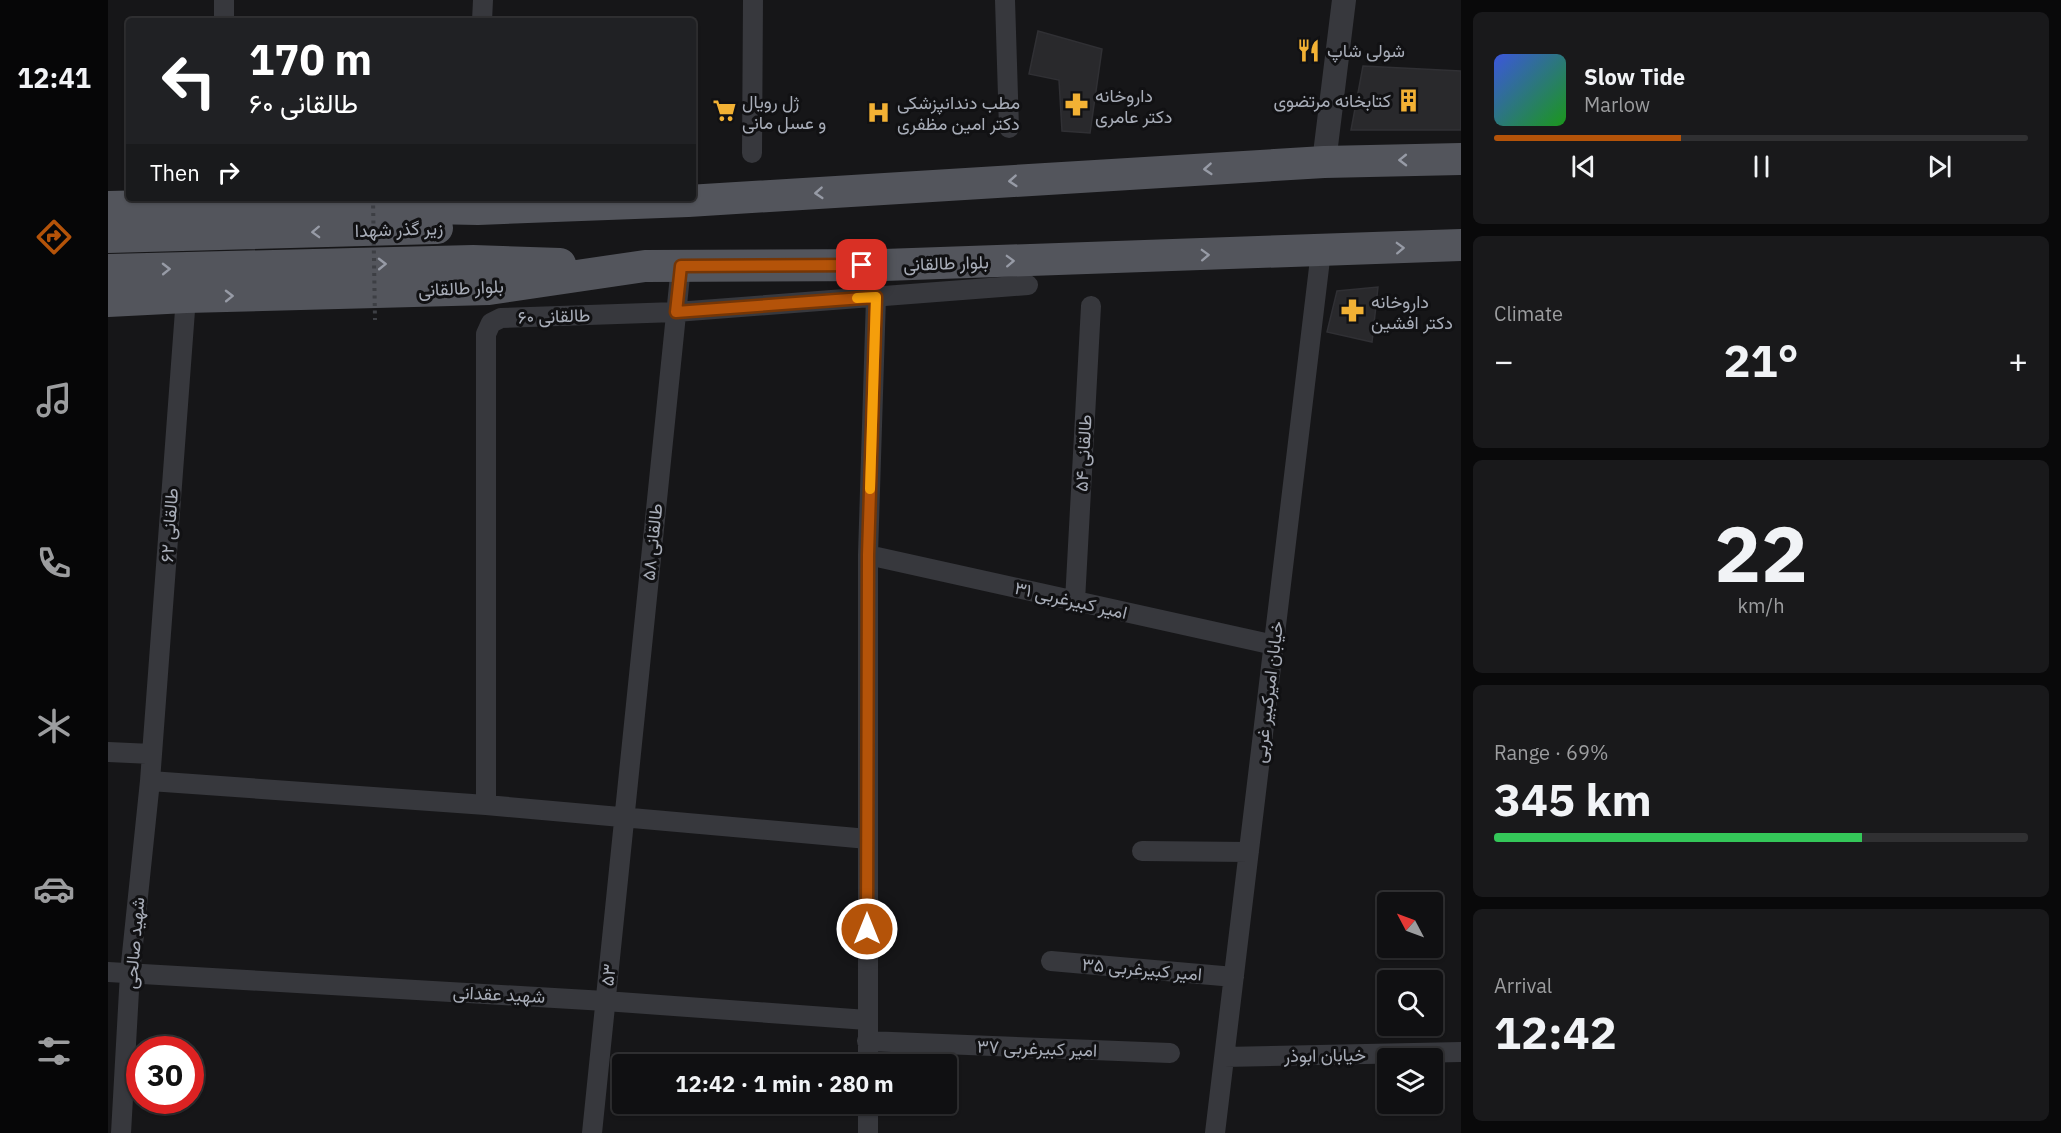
<!DOCTYPE html>
<html lang="en">
<head>
<meta charset="utf-8">
<style>
	:root { --surface:#101012; --page:#19191b; --text:#f1f3f6; --muted:#9c9d9f; --line:#303032; --accent:#b45309 }
	body { margin:0; font-family:"IBM Plex Sans",Vazirmatn,sans-serif; background:var(--page); color:var(--text); height:100vh; display:flex; flex-direction:column; font-size:22px; white-space:nowrap }
	* { box-sizing:border-box; margin:0 }
	p { font-size:20px; color:var(--muted) }
	.icon { flex:none; width:33px; height:33px; fill:none; stroke:currentColor; stroke-width:2; stroke-linecap:round; stroke-linejoin:round }
	.map { position:relative; flex:1; overflow:hidden }
	.drawer { display:flex; flex-direction:column; gap:12px; padding:12px; background:#09090a; width:600px }
	.drawer>* { flex:none }
	.banner { position:absolute; left:18px; top:18px; width:570px; height:183px; border-radius:6px; box-shadow:0 2px 4px #0004,0 0 0 2px var(--line); background:#202124; color:#fff; overflow:hidden }
	.needle { width:39px; rotate:311deg }
	.tools { position:absolute; left:1269px; top:892px; display:grid; gap:12px }
	.tools a { display:grid; place-items:center; width:66px; height:66px; border-radius:6px; background:var(--surface); box-shadow:0 2px 4px #0004,0 0 0 2px var(--line); font-size:30px }
	.speed { position:absolute; left:18px; top:1036px; display:flex; gap:12px; font-size:30px; font-weight:700; text-align:center }
	.speed>* { display:grid; place-content:center; width:78px; height:78px; border-radius:50%; background:var(--surface); box-shadow:0 2px 4px #0004,0 0 0 2px var(--line); line-height:1 }
	.speed .limit { border:9px solid #d22; background:#fff; color:#111 }
	.pin { position:absolute; display:grid; place-items:center; width:51px; height:51px; color:#fff; margin:-26px; border-radius:12px; box-shadow:0 3px 9px #0006 }
	.me { position:absolute; width:66px; margin:-33px; rotate:0deg; stroke-linejoin:round; filter:drop-shadow(0 0 4px #0008) }
	.turn { display:flex; align-items:center; gap:21px; height:126px; padding:0 24px; font-size:27px }
	.turn .icon { width:78px; height:78px; stroke-width:2.5 }
	.turn b { display:block; font-size:42px; line-height:51px }
	.then { display:flex; align-items:center; height:57px; padding:0 24px; background:#0003; gap:12px; font-size:22px }
	.big { font-size:45px; font-weight:800; line-height:1.1 }
	.drawer .tile { flex:1; display:flex; flex-direction:column; justify-content:center; gap:9px; min-width:0; padding:0 21px; border-radius:9px; background:var(--page) }
	.drawer .dial { align-items:center; gap:0 }
	.dial b { font-size:78px; line-height:1 }
	.song { display:flex; align-items:center; gap:18px }
	.cover { width:72px; height:72px; border-radius:9px; background:linear-gradient(135deg,hsl(230 70% 55%),hsl(120 70% 35%)) }
	.played { height:6px; border-radius:3px; background:linear-gradient(90deg,var(--accent) 35%,var(--line) 35%) }
	.keys { display:flex; justify-content:space-around; direction:ltr }
	.heat { display:flex; justify-content:space-between; align-items:center; font-size:33px; direction:ltr }
	.charge { height:9px; border-radius:4px; background:linear-gradient(90deg,#34c759 69%,var(--line) 0) }
	.trip { position:absolute; left:504px; top:1054px; width:345px; height:60px; border-radius:6px; background:var(--surface); box-shadow:0 2px 4px #0004,0 0 0 2px var(--line); font-weight:800; line-height:60px; text-align:center }
	main { display:flex; flex:1; min-height:0 }
	.menu { display:flex; flex-direction:column; width:108px; justify-content:space-around; align-items:center; background:#060607; color:var(--muted) }
	.menu .icon { width:42px; height:42px }
	.menu .on { color:var(--accent) }
	.menu b { font-size:27px; color:var(--text) }
	.map>svg:first-child { display:block }
	.building { fill:#29292c; stroke:#303034; stroke-width:1.5 }
	.lines { fill:none; stroke-linecap:round; stroke-linejoin:round }
	.minor { stroke:#37383d; stroke-width:20 }
	.tertiary { stroke:#37383d; stroke-width:24 }
	.primary { stroke:#53555c; stroke-width:32 }
	.path-bridge { stroke:#3d3f44; stroke-width:4; stroke-dasharray:3 4.5; stroke-linecap:butt }
	.oneway { stroke:#979ba6 }
	.route-casing { stroke:#753606; stroke-width:15 }
	.route { stroke:#b45309; stroke-width:10 }
	.slow { stroke:#f59e0b; stroke-width:10 }
	.labels { text-anchor:middle; dominant-baseline:central; stroke-width:6; stroke-linejoin:round; paint-order:stroke }
	.poi-label { font-size:18px; fill:#a8adb8; stroke:#111113; text-anchor:start }
	.street-label { font-size:18px; fill:#a8adb8; stroke:#111113 }
</style>
</head>
<body>
<main>
<nav class="menu">
<b>12:41</b>
<svg class="icon on" aria-label="directions" viewBox="0 0 24 24"><path d="M12 3l9 9-9 9-9-9zM9 14v-3h6M13 9l2 2-2 2"/></svg>
<svg class="icon" aria-label="music" viewBox="0 0 24 24"><path d="M9 18V5l10-2v13"/><circle cx="6" cy="18" r="3"/><circle cx="16" cy="16" r="3"/></svg>
<svg class="icon" aria-label="phone" viewBox="0 0 24 24"><path d="M5 4h4l2 5-3 2q2 4 5 5l2-3 5 2v4C11 20 4 13 5 4z"/></svg>
<svg class="icon" aria-label="climate" viewBox="0 0 24 24"><path d="M12 3v18M4 7l16 10M4 17L20 7"/></svg>
<svg class="icon" aria-label="car" viewBox="0 0 24 24"><path d="M5 17H2v-5l4-1 3-4h7l3 4 3 1v5h-3M9 17h6M6 11h13"/><circle cx="7" cy="17" r="2"/><circle cx="17" cy="17" r="2"/></svg>
<svg class="icon" aria-label="filters" viewBox="0 0 24 24"><path d="M4 7h16M4 17h16"/><circle cx="9" cy="7" r="2"/><circle cx="15" cy="17" r="2"/></svg>
</nav>
<div class="map">
<svg width="1353" height="1133" viewBox="0 0 1353 1133">
	<rect width="100%" height="100%" fill="#161618"/>
	<path class="building" d="M930 31 994 49 982 133 954 131 951 80 921 74Z
		M1255 66 1353 71V130H1243Z
		M1270 287 1264 342 1219 332 1229 291Z"/>
	<g class="lines">
		<path class="minor" d="M116 0V21
			M897 0 901 128
			M374 21 375 0
			M644 153 645 0
			M760 555 1166 645
			M967 601 983 306
			M0 752 44 754
			M42 781 378 805 760 839
			M378 805V334L383 323 393 318 568 312 920 285
			M1034 851 1141 852
			M943 961 1126 977
			M0 972 497 1001 759 1020
			M759 1041 1062 1053
			M1116 1057 1353 1052
			M760 1065V555L768 297
			M760 1104V1133
			M13 1133 22 973 42 781 78 297
			M484 1133 573 266
			M1107 1133 1213 251"/>
		<path class="tertiary" d="M1216 162 1236 0"/>
		<path class="primary" d="M0 207 122 204 370 209 580 201 1216 162 1353 159
			M0 237 329 228
			M0 270 365 261 452 264
			M0 301 78 297 381 289 537 266 776 265 1353 245"/>
		<path class="path-bridge" d="M265 198 267 320"/>
	</g>
	<defs><path id="oneway-chevron" d="M-2-3.5L2.5 0L-2 3.5" fill="none" stroke-width="1.6" stroke-linecap="round" stroke-linejoin="round" transform="scale(1.5)"/></defs>
	<g class="oneway">
		<use href="#oneway-chevron" transform="translate(1295 160) rotate(179)"/>
		<use href="#oneway-chevron" transform="translate(1100 169) rotate(176)"/>
		<use href="#oneway-chevron" transform="translate(905 181) rotate(176)"/>
		<use href="#oneway-chevron" transform="translate(711 193) rotate(176)"/>
		<use href="#oneway-chevron" transform="translate(208 232) rotate(178)"/>
		<use href="#oneway-chevron" transform="translate(1292 248) rotate(-2)"/>
		<use href="#oneway-chevron" transform="translate(1097 255) rotate(-2)"/>
		<use href="#oneway-chevron" transform="translate(902 261) rotate(-2)"/>
		<use href="#oneway-chevron" transform="translate(274 264) rotate(-1)"/>
		<use href="#oneway-chevron" transform="translate(58 269) rotate(-1)"/>
		<use href="#oneway-chevron" transform="translate(121 296) rotate(-1)"/>
	</g>
	<g class="lines">
		<defs>
			<path id="route" d="M754 265 573 266 568 312 768 297 760 555 759 929"/>
		</defs>
		<use href="#route" class="route-casing"/>
		<use href="#route" class="route"/>
		<path class="slow" d="M749 298 768 297 762 489"/>
	</g>
	<defs>
		<symbol id="restaurant-bare" viewBox="-9 -9 18 18"><path d="M-5-6h1v4h1v-4h1v4h1v-4h1v5L-1.5 .5V6h-2V.5L-5-1ZM5-6V6H3V1.5H1.5Q1.5-4 5-6Z" fill="#f2b134" stroke="#111113" stroke-width="2.5" paint-order="stroke"/></symbol>
		<symbol id="building-bare" viewBox="-9 -9 18 18"><path d="M-4-6H4V6H1V3H-1V6H-4ZM-2.5-4.3h1.7v1.8h-1.7ZM.8-4.3h1.7v1.8H.8ZM-2.5-1h1.7V.8h-1.7ZM.8-1h1.7V.8H.8Z" fill="#f2b134" stroke="#111113" stroke-width="2.5" paint-order="stroke"/></symbol>
		<symbol id="pharmacy-bare" viewBox="-9 -9 18 18"><path d="M-2-6h4v4h4v4h-4v4h-4v-4h-4v-4h4Z" fill="#f2b134" stroke="#111113" stroke-width="2.5" paint-order="stroke"/></symbol>
		<symbol id="supermarket-bare" viewBox="-9 -9 18 18"><path d="M-6-5.5h2.5l.6 2H6L4.5 2H-2.5L-4.4-4H-6ZM-1.5 3.2a1.3 1.3 0 1 0 .1 0ZM3 3.2a1.3 1.3 0 1 0 .1 0Z" fill="#f2b134" stroke="#111113" stroke-width="2.5" paint-order="stroke"/></symbol>
		<symbol id="hospital-bare" viewBox="-9 -9 18 18"><path d="M-5-5h3v3.5h4V-5h3V5h-3V1.5h-4V5h-3Z" fill="#f2b134" stroke="#111113" stroke-width="2.5" paint-order="stroke"/></symbol>
	</defs>
	<g fill-rule="evenodd">
		<use href="#restaurant-bare" x="1184" y="34" width="33" height="33"/>
		<use href="#building-bare" x="1284" y="84" width="33" height="33"/>
		<use href="#pharmacy-bare" x="952" y="88" width="33" height="33"/>
		<use href="#supermarket-bare" x="600" y="94" width="33" height="33"/>
		<use href="#hospital-bare" x="754" y="96" width="33" height="33"/>
		<use href="#pharmacy-bare" x="1228" y="294" width="33" height="33"/>
	</g>
	<g class="labels">
		<g class="poi-label">
			<text x="1219" y="50">شولی شاپ</text>
			<text x="987" y="95">داروخانه<tspan x="987" dy="21">دکتر عامری</tspan></text>
			<text x="1283" y="100" text-anchor="end">کتابخانه مرتضوی</text>
			<text x="634" y="101">ژل رویال<tspan x="634" dy="21">و عسل مانی</tspan></text>
			<text x="789" y="102">مطب دندانپزشکی<tspan x="789" dy="21">دکتر امین مظفری</tspan></text>
			<text x="1263" y="301">داروخانه<tspan x="1263" dy="21">دکتر افشین</tspan></text>
		</g>
		<g class="street-label">
			<text transform="translate(291 229) rotate(-2)">زیر گذر شهدا</text>
			<text transform="translate(838 263) rotate(-2)">بلوار طالقانی</text>
			<text transform="translate(353 288) rotate(-3)">بلوار طالقانی</text>
			<text transform="translate(446 316) rotate(-2)">طالقانی ۶۰</text>
			<text transform="translate(975 453) rotate(-87)">طالقانی ۵۴</text>
			<text transform="translate(61 525) rotate(-86)">طالقانی ۶۲</text>
			<text transform="translate(544 542) rotate(-84)">طالقانی ۵۸</text>
			<text transform="translate(963 600) rotate(13)">امیر کبیرغربی ۳۱</text>
			<text transform="translate(1160 692) rotate(-83)">خیابان امیرکبیر غربی</text>
			<text transform="translate(26 943) rotate(-85)">شهید صالحی</text>
			<text transform="translate(1034 969) rotate(5)">امیر کبیرغربی ۳۵</text>
			<text transform="translate(500 975) rotate(-84)">۵۳</text>
			<text transform="translate(391 994) rotate(3)">شهید عقدانی</text>
			<text transform="translate(929 1048) rotate(2)">امیر کبیرغربی ۳۷</text>
			<text transform="translate(1217 1055) rotate(-1)">خیابان ابوذر</text>
		</g>
	</g>
</svg>
<div class="tools">
<a><svg class="needle" viewBox="-14 -14 28 28"><path d="M0-13l5 13h-10z" fill="#e53935"/><path d="M0 13l5-13h-10z" fill="#9c9d9f"/></svg></a>
<a><svg class="icon" aria-label="search" viewBox="0 0 24 24"><circle cx="10" cy="10" r="6"/><path d="M15 15l6 6"/></svg></a>
<a><svg class="icon" aria-label="layers" viewBox="0 0 24 24"><path d="M12 4l9 5-9 5-9-5zM3 14l9 5 9-5"/></svg></a>
</div>
<div class="speed"><div class="limit">30</div></div>
<div class="pin" style="left:754px;top:265px;background:#d93025"><svg class="icon" aria-label="arrive" viewBox="0 0 24 24"><path d="M6 21V4h12l-3 4 3 4H6"/></svg></div>
<svg class="me" style="left:759px;top:929px" viewBox="-20 -20 40 40"><circle r="17" fill="#b45309" stroke="#fff" stroke-width="3"/><path d="M0-11L8 9 0 5-8 9z" fill="#fff"/></svg>
<div class="trip">12:42 · 1 min · 280 m</div>
<div class="banner">
<div class="turn"><svg class="icon" aria-label="left" viewBox="0 0 24 24"><path d="M17 20v-9H6M10 6l-5 5 5 5"/></svg><div><b>170 m</b>طالقانی ۶۰</div></div>
<div class="then">Then<svg class="icon" aria-label="right" viewBox="0 0 24 24"><path d="M7 20v-9h11M14 6l5 5-5 5"/></svg></div>
</div>
</div>
<section class="drawer">
<div class="tile">
<div class="song"><i class="cover"></i><div><b>Slow Tide</b><p>Marlow</p></div></div>
<div class="played"></div>
<div class="keys"><svg class="icon" aria-label="previous" viewBox="0 0 24 24"><path d="M18 5L8 12l10 7zM5 5v14"/></svg><svg class="icon" aria-label="pause" viewBox="0 0 24 24"><path d="M8 5v14M16 5v14"/></svg><svg class="icon" aria-label="next" viewBox="0 0 24 24"><path d="M6 5l10 7-10 7zM19 5v14"/></svg></div>
</div>
<div class="tile"><p>Climate</p>
<div class="heat"><a>−</a><b class="big">21°</b><a>+</a></div>
</div>
<div class="tile dial"><b>22</b><p>km/h</p></div>
<div class="tile"><p>Range · 69%</p><b class="big">345 km</b><div class="charge"></div></div>
<div class="tile"><p>Arrival</p><b class="big">12:42</b></div>
</section>
</main>
</body>
</html>
